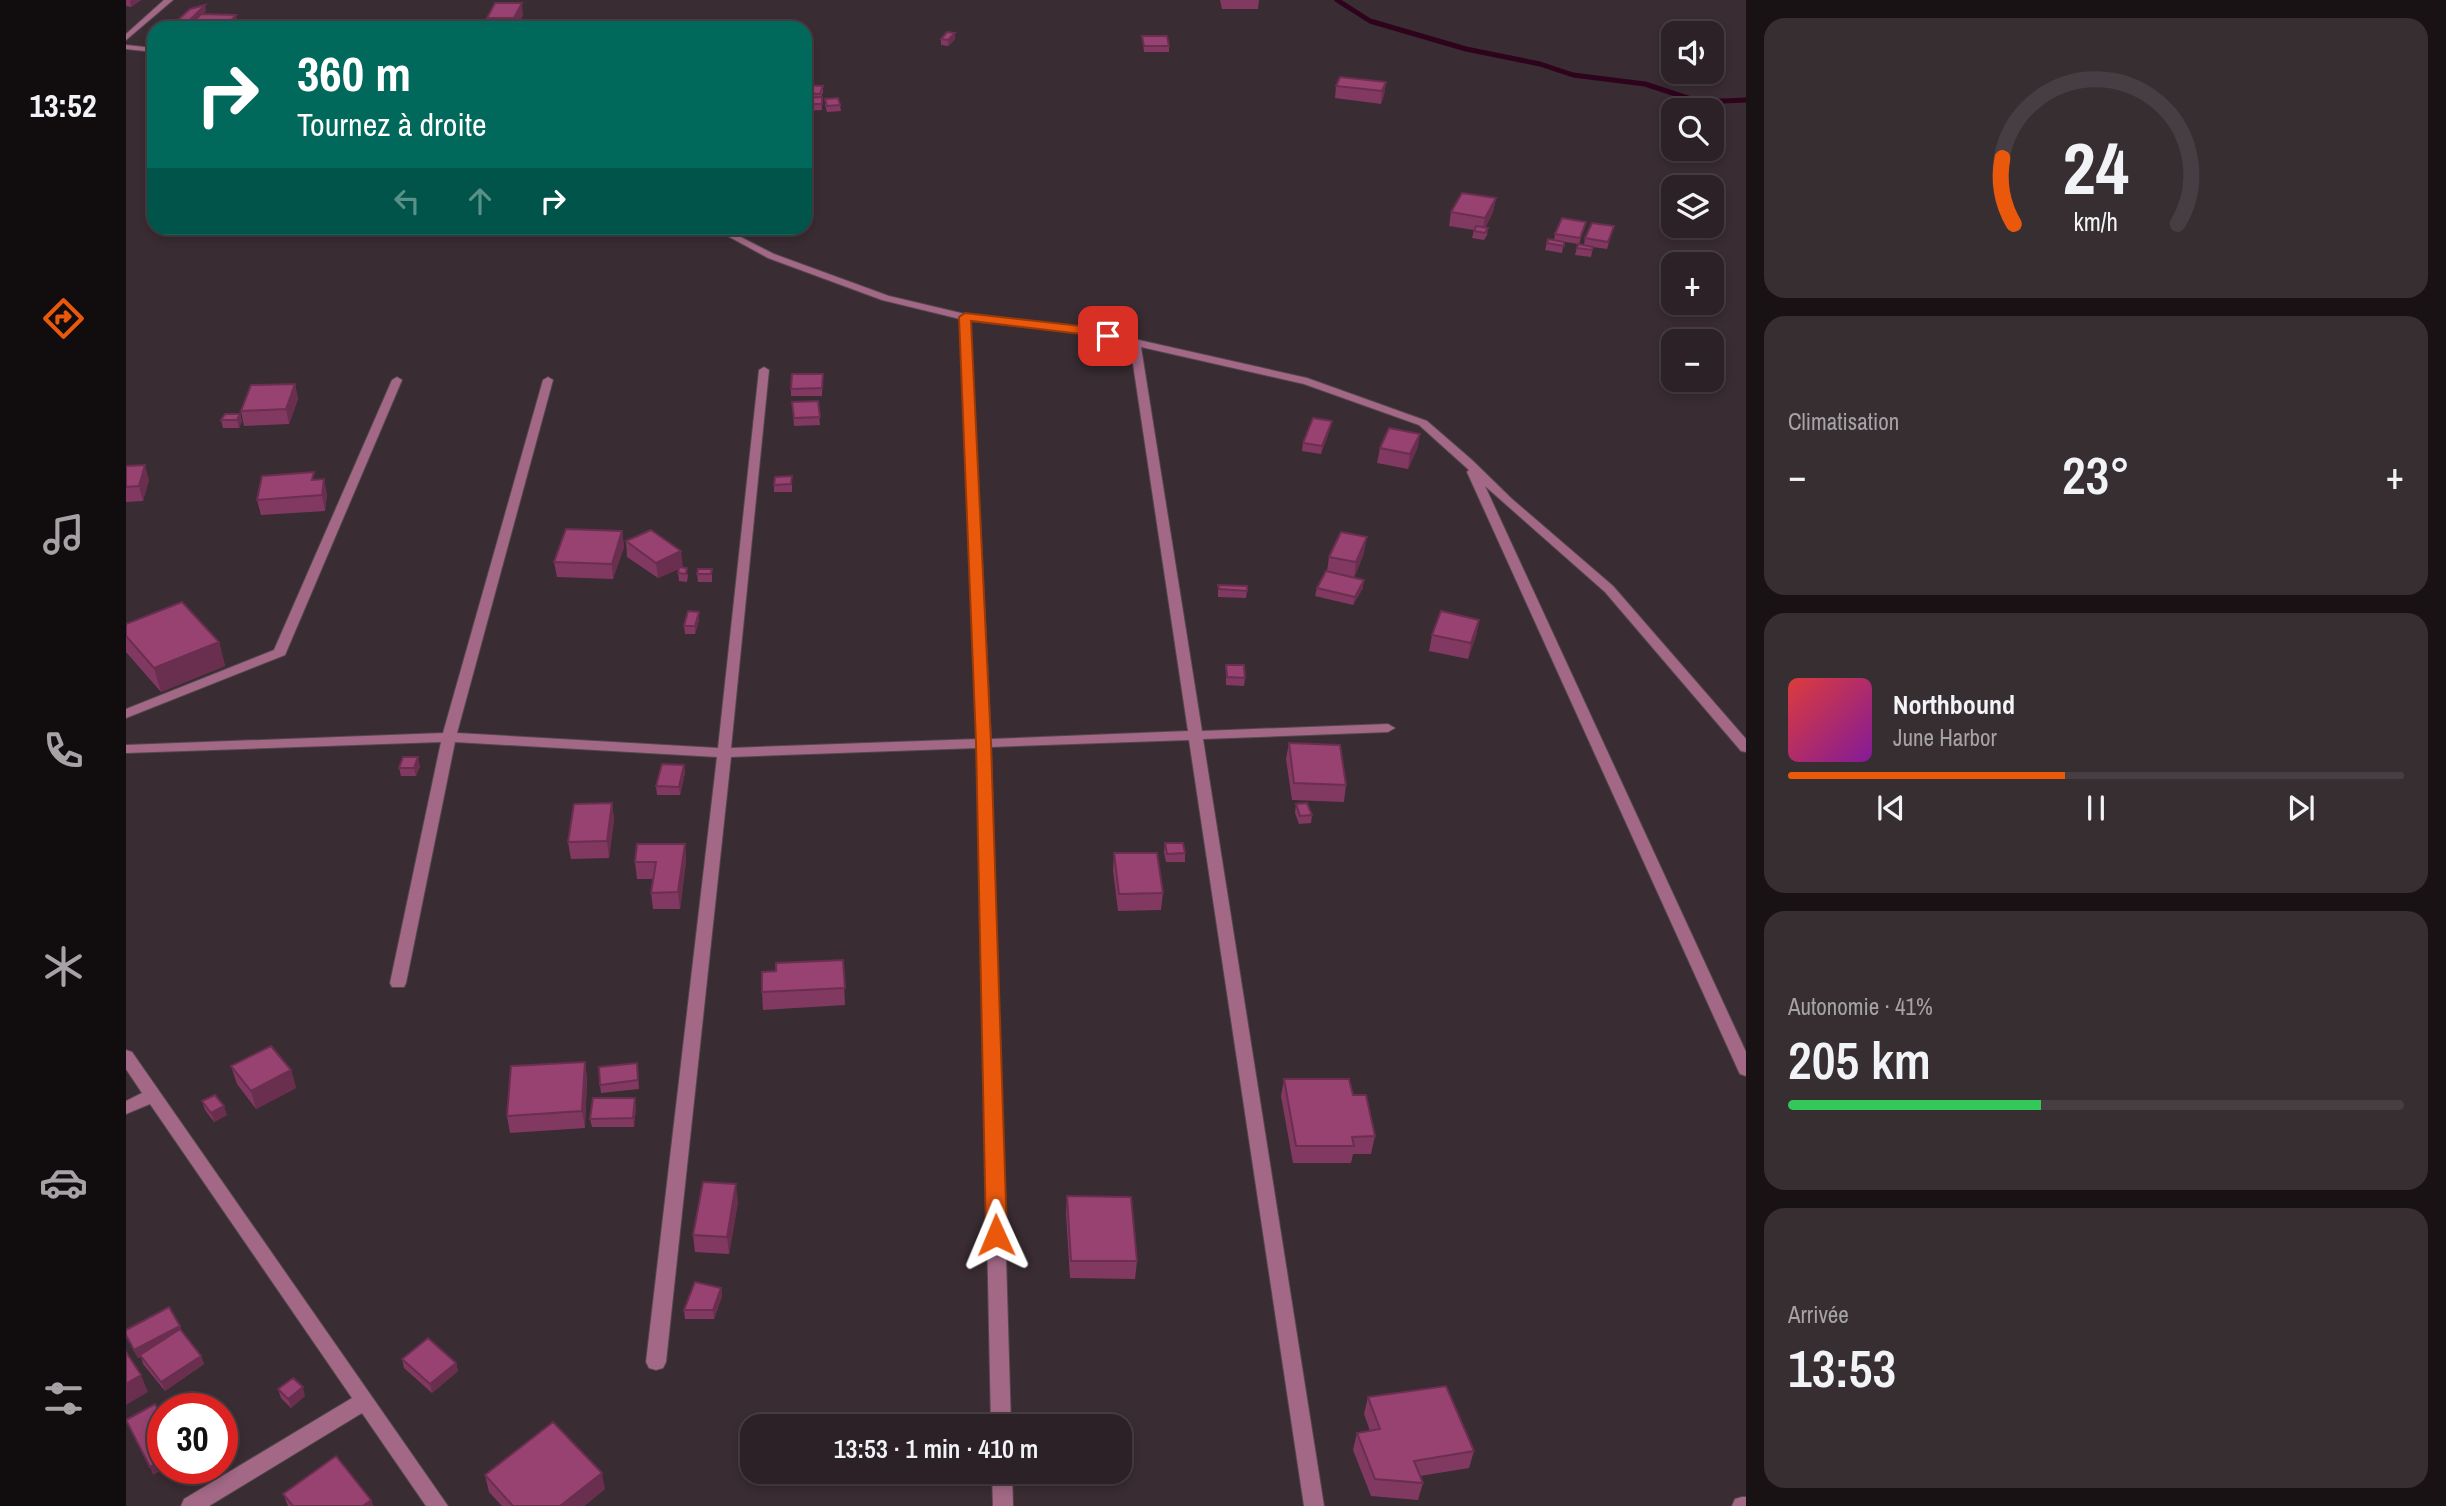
<!DOCTYPE html>
<html lang="fr">
<head>
<meta charset="utf-8">
<style>
	:root { --surface:#2b2126; --page:#372e32; --text:#f1f3f6; --muted:#a6a3a7; --line:#473e43; --accent:#ea580c }
	body { margin:0; font-family:"Archivo Narrow",sans-serif; background:var(--page); color:var(--text); height:100vh; display:flex; flex-direction:column; font-size:26px; white-space:nowrap }
	* { box-sizing:border-box; margin:0 }
	p { font-size:23px; color:var(--muted) }
	.icon { flex:none; width:38px; height:38px; fill:none; stroke:currentColor; stroke-width:2; stroke-linecap:round; stroke-linejoin:round }
	.map { position:relative; flex:1; overflow:hidden }
	.drawer { display:flex; flex-direction:column; gap:18px; padding:18px; background:#181215; width:700px }
	.drawer>* { flex:none }
	.hud { position:absolute; left:21px; top:21px; width:665px; height:214px; border-radius:21px; box-shadow:0 4px 10px #0003,0 0 0 2px var(--line); background:#00695c; color:#fff; overflow:hidden }
	.controls { position:absolute; left:1535px; top:21px; display:grid; gap:14px }
	.controls a { display:grid; place-items:center; width:63px; height:63px; border-radius:14px; background:var(--surface); box-shadow:0 4px 10px #0003,0 0 0 2px var(--line); font-size:35px }
	.speed { position:absolute; left:21px; top:1393px; display:flex; gap:14px; font-size:35px; font-weight:700; text-align:center }
	.speed>* { display:grid; place-content:center; width:91px; height:91px; border-radius:50%; background:var(--surface); box-shadow:0 4px 10px #0003,0 0 0 2px var(--line); line-height:1 }
	.speed .limit { border:10px solid #d22; background:#fff; color:#111 }
	.pin { position:absolute; display:grid; place-items:center; width:60px; height:60px; color:#fff; margin:-30px; border-radius:14px; box-shadow:0 4px 10px #0006 }
	.me { position:absolute; width:77px; margin:-38px; rotate:359deg; stroke-linejoin:round; filter:drop-shadow(0 0 5px #0008) }
	.turn { display:flex; align-items:center; gap:24px; height:147px; padding:0 35px; font-size:32px }
	.turn .icon { width:91px; height:91px; stroke-width:2.5 }
	.turn b { display:block; font-size:49px; line-height:60px }
	.lanes { display:flex; align-items:center; height:66px; padding:0 35px; background:#0003; justify-content:center; gap:35px; direction:ltr }
	.lanes .off { opacity:.35 }
	.big { font-size:52px; font-weight:600; line-height:1.1 }
	.drawer .widget { flex:1; display:flex; flex-direction:column; justify-content:center; gap:10px; min-width:0; padding:0 24px; border-radius:21px; background:var(--page) }
	.drawer .dial { align-items:center; gap:0 }
	.dial svg { height:182px; overflow:visible; fill:none; stroke:var(--line); stroke-width:7; stroke-linecap:round; text-anchor:middle }
	.dial text { fill:var(--text); stroke:none }
	.song { display:flex; align-items:center; gap:21px }
	.cover { width:84px; height:84px; border-radius:10px; background:linear-gradient(135deg,hsl(0 70% 55%),hsl(290 70% 35%)) }
	.played { height:7px; border-radius:4px; background:linear-gradient(90deg,var(--accent) 45%,var(--line) 45%) }
	.keys { display:flex; justify-content:space-around; direction:ltr }
	.heat { display:flex; justify-content:space-between; align-items:center; font-size:38px; direction:ltr }
	.charge { height:10px; border-radius:5px; background:linear-gradient(90deg,#34c759 41%,var(--line) 0) }
	.trip { position:absolute; left:614px; top:1414px; width:392px; height:70px; border-radius:21px; background:var(--surface); box-shadow:0 4px 10px #0003,0 0 0 2px var(--line); font-weight:600; line-height:70px; text-align:center }
	main { display:flex; flex:1; min-height:0 }
	.dock { display:flex; flex-direction:column; width:126px; justify-content:space-around; align-items:center; background:#110d0f; color:var(--muted) }
	.dock .icon { width:49px; height:49px }
	.dock .on { color:var(--accent) }
	.dock b { font-size:32px; color:var(--text) }
	.map>svg:first-child { display:block }
	.lines { fill:none; stroke-linecap:round; stroke-linejoin:round }
	.stream { stroke:#2e041d; stroke-width:5 }
	.street-casing { stroke:#54474d; stroke-width:2 }
	.street { fill:#a26886; fill-rule:evenodd }
	.wall { fill:#823961 }
	.shaded-wall { fill:#6a2e4f }
	.building { fill:#974271; stroke:#6a2e4f; stroke-width:2 }
	.route { fill:#ea580c; stroke:#983908; stroke-width:2 }
</style>
</head>
<body>
<main>
<nav class="dock">
<b>13:52</b>
<svg class="icon on" aria-label="directions" viewBox="0 0 24 24"><path d="M12 3l9 9-9 9-9-9zM9 14v-3h6M13 9l2 2-2 2"/></svg>
<svg class="icon" aria-label="music" viewBox="0 0 24 24"><path d="M9 18V5l10-2v13"/><circle cx="6" cy="18" r="3"/><circle cx="16" cy="16" r="3"/></svg>
<svg class="icon" aria-label="phone" viewBox="0 0 24 24"><path d="M5 4h4l2 5-3 2q2 4 5 5l2-3 5 2v4C11 20 4 13 5 4z"/></svg>
<svg class="icon" aria-label="climate" viewBox="0 0 24 24"><path d="M12 3v18M4 7l16 10M4 17L20 7"/></svg>
<svg class="icon" aria-label="car" viewBox="0 0 24 24"><path d="M5 17H2v-5l4-1 3-4h7l3 4 3 1v5h-3M9 17h6M6 11h13"/><circle cx="7" cy="17" r="2"/><circle cx="17" cy="17" r="2"/></svg>
<svg class="icon" aria-label="filters" viewBox="0 0 24 24"><path d="M4 7h16M4 17h16"/><circle cx="9" cy="7" r="2"/><circle cx="15" cy="17" r="2"/></svg>
</nav>
<div class="map">
<svg width="1620" height="1506" viewBox="0 0 1620 1506">
	<rect width="100%" height="100%" fill="#392c32"/>
	<g class="lines">
		<path class="stream" d="M1211 0 1244 21 1340 49 1414 64 1447 75 1519 84 1574 102 1620 100"/>
		<defs>
			<path id="street" d="M38 0H47L0 40V34Z
				M0 45 28 48V52L0 49Z
				M587 228H597L648 254 763 296 839 314 955 327 1181 378 1301 421 1346 460 1386 499 1487 586 1620 739V752L1615 751 1479 592 1359 486 1620 1052V1076L1614 1074 1612 1070 1341 472 1343 470 1293 425 1178 384 1015 347 1076 731 1262 724 1269 728 1262 732 1077 739 1198 1506H1178L1063 740 865 747 885 1426H865L851 748 605 757 540 1362 537 1368 530 1370 523 1368 520 1362 591 757 329 742 280 983 278 987H266L264 983 315 742 0 753V745L317 733 417 380 422 377 427 380 331 733 592 748 633 370 638 367 643 370 605 748 851 739 834 319 756 300 642 258ZM844 321 955 333 1004 344 1062 731 865 739Z
				M271 377 276 380 159 655 0 718V709L148 650 266 380Z
				M0 1050 6 1052 322 1506H300L236 1413 83 1506H55L58 1499 226 1398 24 1104 0 1114V1101L16 1093 0 1069Z
				M866 1472H886L887 1506H867Z
				M1616 1497H1620V1506H1606L1609 1499Z"/>
		</defs>
		<use href="#street" class="street-casing"/>
		<use href="#street" class="street"/>
	</g>
	<path class="wall" d="M0 0H15L5 7 0 6Z
		M1094 0H1133L1132 9H1096Z
		M397 15 391 28H363L361 18Z
		M829 33V39L822 46 815 45V39Z
		M1016 36 1043 46V52H1018Z
		M1260 82 1258 95 1255 104 1209 98 1210 86Z
		M679 85 697 86V92L695 97 696 110 679 111Z
		M699 99 714 105 715 111 701 112 699 105Z
		M1370 198 1367 212 1359 228H1362L1361 235 1358 240 1346 238 1348 230 1323 226 1325 212Z
		M1460 222 1453 244 1458 245 1459 238 1488 226 1481 249 1467 247 1465 257 1449 255 1452 244 1434 241 1438 242 1436 253 1419 250 1422 239 1428 240 1429 234Z
		M697 374 696 396H665V389Z
		M169 384 172 399 163 424 118 426 115 411Z
		M692 401 694 425 668 426 666 402Z
		M114 414 116 421 113 428H97L95 420Z
		M1206 421 1204 429 1195 454 1176 451 1177 443Z
		M1294 434 1291 449 1282 469 1251 463 1254 448Z
		M0 466 23 480 17 501 0 502Z
		M189 480 201 494 199 511 135 515 131 500Z
		M666 484V492H648V485Z
		M496 531 498 547 487 579 431 577 428 562Z
		M500 541 557 567H555L562 575 561 582 553 581 552 573 553 569 532 578 501 557Z
		M1238 553 1228 578 1237 588 1227 605 1189 596 1191 588 1201 571 1203 557Z
		M586 569V582H572L571 574Z
		M1092 585 1121 591 1120 598 1092 597Z
		M573 620 569 634H559L558 626Z
		M1353 620 1350 636 1342 659 1303 651 1306 635Z
		M0 624 93 642 99 666 35 692 0 652Z
		M1100 665 1119 678 1118 686 1100 685Z
		M1163 743 1220 785 1218 802 1166 800 1160 759Z
		M558 765 559 773 554 795H531L530 786Z
		M294 766 290 776H275L273 768Z
		M486 803 488 820 483 858 445 859 442 842Z
		M1170 804 1186 815 1185 823 1173 824 1169 813Z
		M1039 843 1059 853V862H1040L1038 852Z
		M559 844 560 861 554 909H527L525 893 527 879H511L509 862Z
		M988 853 1037 893 1035 910 992 911 987 870Z
		M717 960 719 1005 637 1010 636 992 650 971Z
		M459 1062 461 1079 459 1128 384 1133 381 1116Z
		M511 1063 513 1089 475 1093 474 1085Z
		M105 1066 165 1070 170 1088 130 1109 111 1084Z
		M1158 1079 1227 1095 1249 1136 1245 1154H1227L1225 1163H1167L1155 1096Z
		M76 1101 101 1115 88 1122 79 1110Z
		M510 1107 508 1127H466L464 1119Z
		M941 1196 1011 1261 1009 1279 944 1278 940 1213Z
		M612 1202 603 1254 569 1252 567 1235Z
		M595 1288 596 1296 588 1319H559L558 1310Z
		M0 1330 56 1331 75 1356 78 1364 39 1391 17 1364 15 1357 12 1358 2 1340 0 1336Z
		M276 1359 330 1363 332 1371 306 1393 278 1368Z
		M152 1389 179 1396 165 1408 155 1398Z
		M1242 1397 1348 1451 1343 1468 1294 1476 1297 1483 1292 1500 1245 1496 1227 1450 1231 1433 1244 1431 1238 1414Z
		M359 1475 479 1489 458 1506H376L363 1492Z
		M157 1494 245 1500 247 1506H162Z"/>
	<path class="shaded-wall" d="M5 0H15L5 7 4 1Z
		M396 3 397 15 391 28H390L388 18Z
		M79 5 80 11 66 25 61 28 64 24 63 21Z
		M110 15 112 27 111 28H98Z
		M829 33V39L822 46V40Z
		M1260 82 1258 95 1255 104 1256 91Z
		M1370 198 1367 212 1356 232 1359 218Z
		M169 384 172 399 163 424 160 409Z
		M114 414 116 421 113 428 111 420Z
		M1206 421 1204 429 1195 454 1196 446Z
		M1294 434 1291 449 1282 469 1284 454Z
		M19 465 23 480 17 501 13 486Z
		M198 479 201 494 199 511 196 495Z
		M496 531 498 547 487 579 486 564Z
		M1241 537 1238 553 1228 578 1230 562Z
		M555 551 557 567 532 578 530 563Z
		M1238 580 1237 588 1227 605 1229 597Z
		M573 612V620L569 634V626Z
		M1353 620 1350 636 1342 659 1345 643Z
		M93 642 99 666 35 692 28 668Z
		M292 757 294 766 290 776 288 768Z
		M558 765 559 773 554 795 553 787Z
		M486 803 488 820 483 858 481 841Z
		M559 844 560 861 554 909 552 892Z
		M459 1062 461 1079 459 1128 456 1111Z
		M165 1070 170 1088 130 1109 125 1091Z
		M509 1098 510 1107 508 1127 507 1118Z
		M98 1106 101 1115 88 1122 85 1113Z
		M610 1184 612 1202 603 1254 601 1237Z
		M595 1288 596 1296 588 1319 587 1310Z
		M54 1326 57 1334 12 1358 8 1350Z
		M75 1356 78 1364 39 1391 35 1382Z
		M330 1363 332 1371 306 1393 304 1384Z
		M15 1375 22 1392 0 1405V1384Z
		M177 1387 179 1396 165 1408 162 1399Z
		M37 1459V1468H40L27 1475 24 1467Z
		M476 1473 479 1489 458 1506H434Z
		M245 1500 247 1506H237Z"/>
	<path class="building" d="M369 3H396L388 18H361Z
		M79 5 63 21 52 20 64 9Z
		M75 14 110 15 98 28H62Z
		M642 21 673 22 671 28H640Z
		M43 22H66L61 28H38Z
		M821 32 829 33 822 40 815 39Z
		M1016 36H1041L1043 46H1018Z
		M1214 77 1260 82 1256 91 1210 86Z
		M679 85 697 86 694 94 679 93Z
		M696 97V104H679V98Z
		M712 98 714 105 701 106 699 99Z
		M1336 193 1370 198 1359 218 1325 212Z
		M1436 218 1460 222 1454 238 1429 234Z
		M1466 223 1488 226 1482 242 1459 238Z
		M1350 226 1362 228 1359 233 1348 231Z
		M1422 239 1438 242V246L1421 243Z
		M1452 244 1467 247 1466 250 1451 248Z
		M666 374H697L696 388 665 389Z
		M169 384 160 409 115 411 125 385Z
		M692 401 694 417 668 418 666 402Z
		M99 414H114L111 420H95Z
		M1187 418 1206 421 1196 446 1177 443Z
		M1263 428 1294 434 1284 454 1254 448Z
		M19 465 13 486 0 487V466Z
		M188 472 186 480 198 479 196 495 131 500 136 476Z
		M666 476 665 484 648 485 649 477Z
		M440 529 496 531 486 564 428 562Z
		M525 530 555 551 530 563 500 541Z
		M1215 532 1241 537 1230 562 1203 557Z
		M553 567 561 568 560 574 552 573Z
		M572 569H586L585 574H571Z
		M1200 571 1238 580 1229 597 1191 588Z
		M1092 585 1121 586V591L1093 589Z
		M56 602 93 642 28 668 0 636V624Z
		M562 611 573 612 569 626H558Z
		M1315 611 1353 620 1345 643 1306 635Z
		M1100 665H1118L1119 678 1101 677Z
		M1163 743 1214 745 1220 785 1168 783Z
		M277 757H292L288 768H273Z
		M536 764 558 765 553 787 530 786Z
		M486 803 481 841 442 842 448 804Z
		M1181 803 1186 815 1174 816 1170 804Z
		M1039 843H1057L1059 853 1041 854Z
		M511 844H559L552 892 525 893 530 862H509Z
		M988 853H1031L1037 893 993 894Z
		M717 960 719 988 636 992V972L650 971V963Z
		M145 1046 165 1070 125 1091 105 1066Z
		M459 1062 456 1111 381 1116 385 1066Z
		M511 1063 512 1080 474 1085 473 1067Z
		M1158 1079H1223L1227 1095H1240L1249 1136 1226 1137 1228 1146H1170Z
		M89 1095 98 1106 85 1113 76 1101Z
		M467 1098H509L507 1118 464 1119Z
		M577 1182 610 1184 601 1237 567 1235Z
		M941 1196 1005 1197 1011 1261H945Z
		M569 1282 595 1288 587 1310H558Z
		M43 1307 54 1326 8 1350 0 1335V1330Z
		M54 1329 75 1356 35 1382 14 1355Z
		M302 1338 330 1363 304 1384 276 1359Z
		M0 1352 15 1375 0 1384Z
		M167 1378 177 1387 162 1399 152 1389Z
		M1320 1386 1348 1451 1288 1461 1297 1483 1249 1479 1231 1433 1254 1429 1242 1397Z
		M29 1404 37 1418V1459L24 1467 0 1420Z
		M427 1422 476 1473 434 1506H387L359 1475Z
		M210 1456 245 1500 237 1506H167L157 1494Z"/>
	<path class="route" d="M839 313 955 326 988 336 982 340 955 334 845 321 865 743 881 1235 878 1241 870 1243 863 1241 860 1235 850 743 833 317Z"/>
</svg>
<div class="controls">
<a><svg class="icon" aria-label="sound" viewBox="0 0 24 24"><path d="M4 9h4l5-4v14l-5-4H4zM17 9q2 3 0 6"/></svg></a>
<a><svg class="icon" aria-label="search" viewBox="0 0 24 24"><circle cx="10" cy="10" r="6"/><path d="M15 15l6 6"/></svg></a>
<a><svg class="icon" aria-label="layers" viewBox="0 0 24 24"><path d="M12 4l9 5-9 5-9-5zM3 14l9 5 9-5"/></svg></a>
<a>+</a>
<a>−</a>
</div>
<div class="speed"><div class="limit">30</div></div>
<div class="pin" style="left:982px;top:336px;background:#d93025"><svg class="icon" aria-label="arrive" viewBox="0 0 24 24"><path d="M6 21V4h12l-3 4 3 4H6"/></svg></div>
<svg class="me" style="left:870px;top:1235px" viewBox="-20 -20 40 40"><path d="M0-17L14 15 0 8-14 15z" fill="#ea580c" stroke="#fff" stroke-width="4"/></svg>
<div class="trip">13:53 · 1 min · 410 m</div>
<div class="hud">
<div class="turn"><svg class="icon" aria-label="right" viewBox="0 0 24 24"><path d="M7 20v-9h11M14 6l5 5-5 5"/></svg><div><b>360 m</b>Tournez à droite</div></div>
<div class="lanes"><svg class="icon off" aria-label="left" viewBox="0 0 24 24"><path d="M17 20v-9H6M10 6l-5 5 5 5"/></svg><svg class="icon off" aria-label="ahead" viewBox="0 0 24 24"><path d="M12 20V5M6 11l6-6 6 6"/></svg><svg class="icon" aria-label="right" viewBox="0 0 24 24"><path d="M7 20v-9h11M14 6l5 5-5 5"/></svg></div>
</div>
</div>
<section class="drawer">
<div class="widget dial"><svg viewBox="0 0 100 80">
<path d="M14 69A42 42 0 1 1 86 69"/>
<path d="M14 69A42 42 0 0 1 9 40" stroke="#ea580c"/>
<text x="50" y="56" font-size="32" font-weight="700">24</text>
<text x="50" y="72" font-size="11">km/h</text>
</svg></div>
<div class="widget"><p>Climatisation</p>
<div class="heat"><a>−</a><b class="big">23°</b><a>+</a></div>
</div>
<div class="widget">
<div class="song"><i class="cover"></i><div><b>Northbound</b><p>June Harbor</p></div></div>
<div class="played"></div>
<div class="keys"><svg class="icon" aria-label="previous" viewBox="0 0 24 24"><path d="M18 5L8 12l10 7zM5 5v14"/></svg><svg class="icon" aria-label="pause" viewBox="0 0 24 24"><path d="M8 5v14M16 5v14"/></svg><svg class="icon" aria-label="next" viewBox="0 0 24 24"><path d="M6 5l10 7-10 7zM19 5v14"/></svg></div>
</div>
<div class="widget"><p>Autonomie · 41%</p><b class="big">205 km</b><div class="charge"></div></div>
<div class="widget"><p>Arrivée</p><b class="big">13:53</b></div>
</section>
</main>
</body>
</html>
